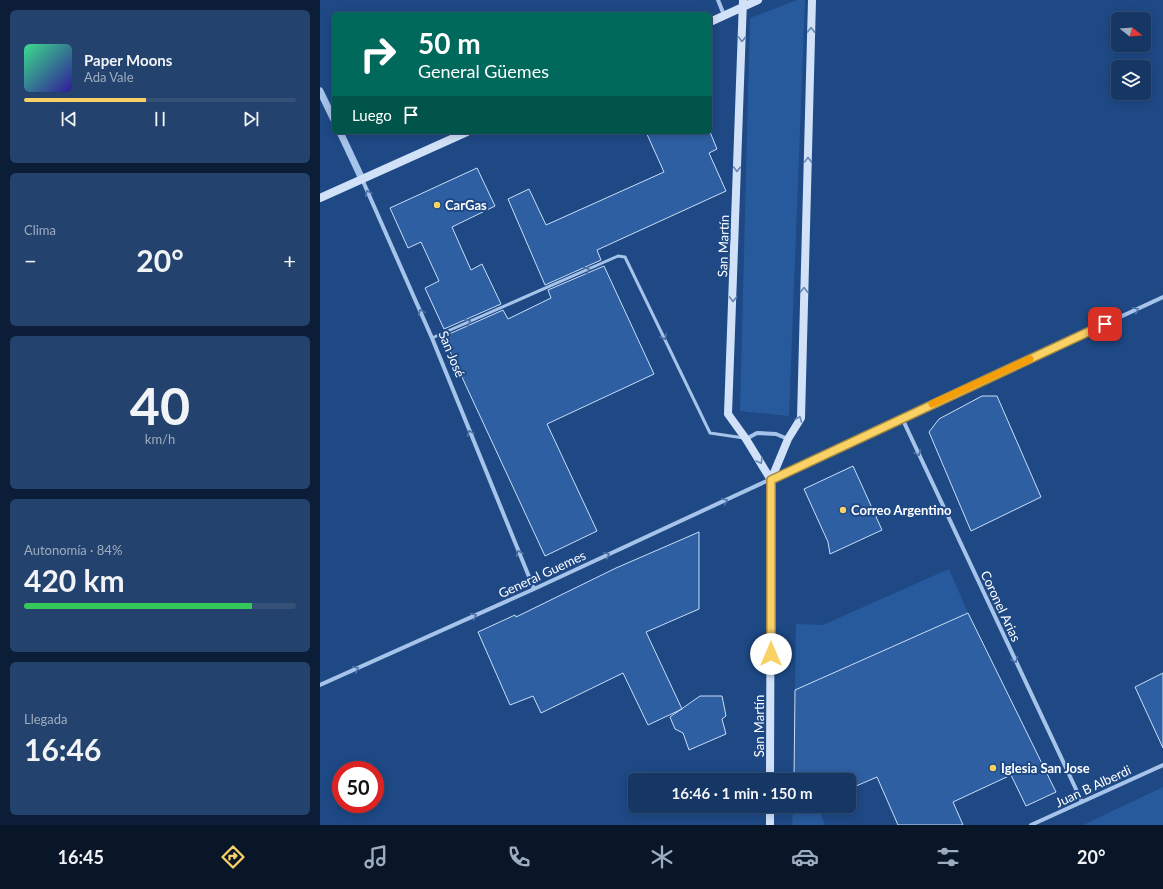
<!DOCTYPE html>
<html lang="es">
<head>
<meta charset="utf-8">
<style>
	:root { --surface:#163764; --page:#23426d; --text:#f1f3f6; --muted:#9eacbf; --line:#355178; --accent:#f9d165 }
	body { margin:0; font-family:Lato,sans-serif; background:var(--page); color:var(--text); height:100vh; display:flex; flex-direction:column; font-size:15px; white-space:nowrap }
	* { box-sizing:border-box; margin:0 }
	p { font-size:13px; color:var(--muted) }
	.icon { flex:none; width:22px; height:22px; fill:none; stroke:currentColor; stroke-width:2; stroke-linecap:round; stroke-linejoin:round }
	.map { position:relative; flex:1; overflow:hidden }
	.side { display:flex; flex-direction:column; gap:10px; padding:10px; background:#0c1e37; width:320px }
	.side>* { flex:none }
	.banner { position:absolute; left:12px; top:12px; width:380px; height:122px; border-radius:6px; box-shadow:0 2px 10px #0003,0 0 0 1px var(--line); background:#00695c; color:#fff; overflow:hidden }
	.needle { width:26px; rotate:107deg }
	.controls { position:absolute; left:791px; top:12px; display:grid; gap:8px }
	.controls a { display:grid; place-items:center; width:40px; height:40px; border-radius:6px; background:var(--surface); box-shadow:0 2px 10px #0003,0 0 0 1px var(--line); font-size:20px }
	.speed { position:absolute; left:12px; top:761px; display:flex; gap:8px; font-size:20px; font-weight:700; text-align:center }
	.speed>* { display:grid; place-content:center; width:52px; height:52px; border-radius:50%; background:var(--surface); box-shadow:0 2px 10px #0003,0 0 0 1px var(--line); line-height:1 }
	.speed .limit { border:6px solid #d22; background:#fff; color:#111 }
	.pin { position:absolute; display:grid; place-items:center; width:34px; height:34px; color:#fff; margin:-17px; border-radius:8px; box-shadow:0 2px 6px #0006 }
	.me { position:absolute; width:44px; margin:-22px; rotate:0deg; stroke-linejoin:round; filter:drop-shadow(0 0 3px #0008) }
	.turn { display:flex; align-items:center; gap:14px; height:84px; padding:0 20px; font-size:18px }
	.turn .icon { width:52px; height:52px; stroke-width:2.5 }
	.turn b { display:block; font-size:28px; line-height:34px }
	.then { display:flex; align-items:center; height:38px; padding:0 20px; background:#0003; gap:8px; font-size:15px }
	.big { font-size:30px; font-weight:700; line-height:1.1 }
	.side .card { flex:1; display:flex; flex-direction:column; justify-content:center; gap:6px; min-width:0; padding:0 14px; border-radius:6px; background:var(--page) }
	.side .dial { align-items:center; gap:0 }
	.dial b { font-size:52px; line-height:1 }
	.song { display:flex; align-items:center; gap:12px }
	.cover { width:48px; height:48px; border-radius:6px; background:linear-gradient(135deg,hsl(150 70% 55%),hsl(250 70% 35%)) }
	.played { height:4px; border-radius:2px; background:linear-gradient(90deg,var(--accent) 45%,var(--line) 45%) }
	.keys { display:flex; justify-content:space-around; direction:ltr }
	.heat { display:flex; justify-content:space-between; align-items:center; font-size:22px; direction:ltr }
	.charge { height:6px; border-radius:3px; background:linear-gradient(90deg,#34c759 84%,var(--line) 0) }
	.trip { position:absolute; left:308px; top:773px; width:228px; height:40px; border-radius:6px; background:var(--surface); box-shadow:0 2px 10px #0003,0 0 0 1px var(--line); font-weight:700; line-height:40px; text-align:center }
	.tabs { display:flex; height:64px; justify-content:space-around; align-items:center; background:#091628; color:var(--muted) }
	.tabs .icon { width:28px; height:28px }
	.tabs .current { color:var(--accent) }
	.tabs b { font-size:18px; color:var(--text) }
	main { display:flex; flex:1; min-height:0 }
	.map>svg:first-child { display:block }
	.green { fill:#275a9d }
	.building { fill:#2d5fa2; stroke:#cadef7 }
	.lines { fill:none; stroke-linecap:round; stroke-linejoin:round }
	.service { stroke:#a6c3ea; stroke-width:3 }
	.minor { stroke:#a6c3ea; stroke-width:4 }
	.tertiary { stroke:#a6c3ea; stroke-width:7 }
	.secondary { stroke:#d1e1f8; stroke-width:8 }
	.oneway { stroke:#6686b3 }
	.oneway2 { stroke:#4e74a8 }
	.route-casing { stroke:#a28842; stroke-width:10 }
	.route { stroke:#f9d165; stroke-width:7 }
	.slow { stroke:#f59e0b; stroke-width:7 }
	.poi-dot { fill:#f9d165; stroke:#1e4985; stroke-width:1.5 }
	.labels { text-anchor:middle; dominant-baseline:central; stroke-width:4; stroke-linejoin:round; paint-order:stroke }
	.poi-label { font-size:13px; font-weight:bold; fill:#fff; stroke:#1e4985; text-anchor:start }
	.street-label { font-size:13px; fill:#fff; stroke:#1e4985 }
</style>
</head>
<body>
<main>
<section class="side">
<div class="card">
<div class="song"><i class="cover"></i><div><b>Paper Moons</b><p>Ada Vale</p></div></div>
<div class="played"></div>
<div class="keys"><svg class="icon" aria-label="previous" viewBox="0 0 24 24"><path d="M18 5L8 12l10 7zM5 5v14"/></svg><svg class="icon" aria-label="pause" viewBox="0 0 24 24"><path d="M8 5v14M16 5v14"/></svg><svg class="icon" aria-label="next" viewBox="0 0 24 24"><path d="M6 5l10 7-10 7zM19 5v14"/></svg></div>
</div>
<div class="card"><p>Clima</p>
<div class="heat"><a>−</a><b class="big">20°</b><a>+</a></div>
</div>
<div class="card dial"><b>40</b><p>km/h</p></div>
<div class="card"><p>Autonomía · 84%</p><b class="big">420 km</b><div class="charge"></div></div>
<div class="card"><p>Llegada</p><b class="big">16:46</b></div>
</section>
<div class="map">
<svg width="843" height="825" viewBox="0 0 843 825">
	<rect width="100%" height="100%" fill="#1e4985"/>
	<path class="green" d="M477 0H485L469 416 420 411 430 18Z
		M629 569 648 613 475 690 476 624 503 625Z
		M843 787V825H763Z
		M488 806H498L505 825H472L473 812Z"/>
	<path class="building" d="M326 132H390L397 149 389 153 406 191 277 250 281 260 225 285 188 199 209 189 226 225 344 172Z
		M157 168 175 206 132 227 151 270 162 264 181 304 124 329 105 288 119 281 101 242 88 248 70 208Z
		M284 266 334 374 227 424 277 531 225 556 128 347 132 346 127 335 183 310 188 319 231 298 228 290Z
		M662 396H677L721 497 651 531 609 432 619 419Z
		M533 466 562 530 510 554 508 542 484 489Z
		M379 532V609L326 632 362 709 328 725 303 673 221 713 213 696 190 705 158 632 195 615 196 617 296 568Z
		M648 613 736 792 706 806 691 775 633 802 643 825H578L557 777 529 789V780H474L475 690Z
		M843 673V748L815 687Z
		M380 696H402L406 716 402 719 406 734 369 750 363 733 355 729 350 717Z"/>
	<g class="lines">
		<path class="service" d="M112 338 298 256 305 257 390 433 424 438"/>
		<path class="minor" d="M398 0 404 15
			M42 179 112 338 214 589
			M582 418 762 802
			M426 439 437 433 456 434 468 439
			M0 685 214 589 843 297
			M711 825 843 765"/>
		<path class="tertiary" d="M0 91 14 120
			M20 132 42 179"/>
		<path class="secondary" d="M423 0 408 414 426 439 451 480
			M390 22 438 0
			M0 198 147 132
			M450 780 451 480 468 439 481 418 492 0
			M450 825V806"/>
	</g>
	<defs><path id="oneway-chevron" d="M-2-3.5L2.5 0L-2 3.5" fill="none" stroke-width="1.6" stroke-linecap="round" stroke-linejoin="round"/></defs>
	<g class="oneway">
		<use href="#oneway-chevron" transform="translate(491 30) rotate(-89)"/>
		<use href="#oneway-chevron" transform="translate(422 39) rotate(92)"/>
		<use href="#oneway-chevron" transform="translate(488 160) rotate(-89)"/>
		<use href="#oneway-chevron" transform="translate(417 169) rotate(92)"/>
		<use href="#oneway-chevron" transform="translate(484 290) rotate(-89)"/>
		<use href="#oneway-chevron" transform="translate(413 299) rotate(92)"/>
		<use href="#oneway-chevron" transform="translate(479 419) rotate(-69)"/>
		<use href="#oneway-chevron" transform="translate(440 461) rotate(59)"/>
	</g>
	<g class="oneway2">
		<use href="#oneway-chevron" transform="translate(48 193) rotate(-114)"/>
		<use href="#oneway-chevron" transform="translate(267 270) rotate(-24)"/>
		<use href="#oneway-chevron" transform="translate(816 310) rotate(-25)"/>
		<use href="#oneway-chevron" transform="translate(101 312) rotate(-114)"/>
		<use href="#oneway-chevron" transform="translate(148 322) rotate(-24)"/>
		<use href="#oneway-chevron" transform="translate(344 337) rotate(64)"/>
		<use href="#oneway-chevron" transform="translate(150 433) rotate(-112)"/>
		<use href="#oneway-chevron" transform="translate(598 453) rotate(65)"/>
		<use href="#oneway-chevron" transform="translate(405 501) rotate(-25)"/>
		<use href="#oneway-chevron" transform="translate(199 553) rotate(-112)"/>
		<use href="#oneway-chevron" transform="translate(287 555) rotate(-25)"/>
		<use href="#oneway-chevron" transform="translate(154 616) rotate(-24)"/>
		<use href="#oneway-chevron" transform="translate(695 660) rotate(65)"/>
		<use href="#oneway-chevron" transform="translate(36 669) rotate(-24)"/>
	</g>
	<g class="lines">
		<defs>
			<path id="route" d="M451 654V480L785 324"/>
		</defs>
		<use href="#route" class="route-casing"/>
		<use href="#route" class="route"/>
		<path class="slow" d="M612 404 710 359"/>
	</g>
	<g class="poi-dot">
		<circle cx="117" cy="205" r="4"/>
		<circle cx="523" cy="510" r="4"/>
		<circle cx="673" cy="768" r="4"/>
	</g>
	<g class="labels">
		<g class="poi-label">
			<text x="125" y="205">CarGas</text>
			<text x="531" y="510">Correo Argentino</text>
			<text x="681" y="768">Iglesia San Jose</text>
		</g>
		<g class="street-label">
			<text transform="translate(403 246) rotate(-88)">San Martín</text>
			<text transform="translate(132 354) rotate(68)">San José</text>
			<text transform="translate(222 574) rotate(-25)">General Guemes</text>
			<text transform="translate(681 606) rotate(65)">Coronel Arias</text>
			<text transform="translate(439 726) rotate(-90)">San Martín</text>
			<text transform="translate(773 786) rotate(-25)">Juan B Alberdi</text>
		</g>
	</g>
</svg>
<div class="controls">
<a><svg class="needle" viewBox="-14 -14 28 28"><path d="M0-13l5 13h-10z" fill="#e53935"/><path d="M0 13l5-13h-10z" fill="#9eacbf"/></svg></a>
<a><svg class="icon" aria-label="layers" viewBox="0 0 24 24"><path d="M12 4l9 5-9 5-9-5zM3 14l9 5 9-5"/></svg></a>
</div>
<div class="speed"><div class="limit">50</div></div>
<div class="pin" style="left:785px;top:324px;background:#d93025"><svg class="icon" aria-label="arrive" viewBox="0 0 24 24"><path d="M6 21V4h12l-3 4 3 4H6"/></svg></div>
<svg class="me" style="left:451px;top:654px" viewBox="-20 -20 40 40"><circle r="19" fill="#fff"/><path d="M0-13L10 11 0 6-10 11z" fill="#f9d165"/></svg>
<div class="trip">16:46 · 1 min · 150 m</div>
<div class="banner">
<div class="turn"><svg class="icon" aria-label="right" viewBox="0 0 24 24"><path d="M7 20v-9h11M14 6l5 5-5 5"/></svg><div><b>50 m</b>General Güemes</div></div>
<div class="then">Luego<svg class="icon" aria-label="arrive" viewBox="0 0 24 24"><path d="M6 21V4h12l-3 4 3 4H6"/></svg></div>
</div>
</div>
</main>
<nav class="tabs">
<b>16:45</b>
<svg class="icon current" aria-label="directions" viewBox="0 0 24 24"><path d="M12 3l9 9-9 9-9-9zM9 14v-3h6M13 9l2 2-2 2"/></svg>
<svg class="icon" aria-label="music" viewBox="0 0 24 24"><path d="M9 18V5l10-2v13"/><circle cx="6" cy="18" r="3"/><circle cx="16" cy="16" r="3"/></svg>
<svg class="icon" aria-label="phone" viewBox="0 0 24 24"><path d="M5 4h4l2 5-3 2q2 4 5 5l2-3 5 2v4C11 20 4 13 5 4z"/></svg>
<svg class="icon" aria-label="climate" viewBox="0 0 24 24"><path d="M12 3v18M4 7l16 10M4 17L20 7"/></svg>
<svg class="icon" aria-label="car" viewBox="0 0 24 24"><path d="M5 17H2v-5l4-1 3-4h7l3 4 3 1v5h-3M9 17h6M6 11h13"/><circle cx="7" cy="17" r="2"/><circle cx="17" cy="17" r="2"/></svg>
<svg class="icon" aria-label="filters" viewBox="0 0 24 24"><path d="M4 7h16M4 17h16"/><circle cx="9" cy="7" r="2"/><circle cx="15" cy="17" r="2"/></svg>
<b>20°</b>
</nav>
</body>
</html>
